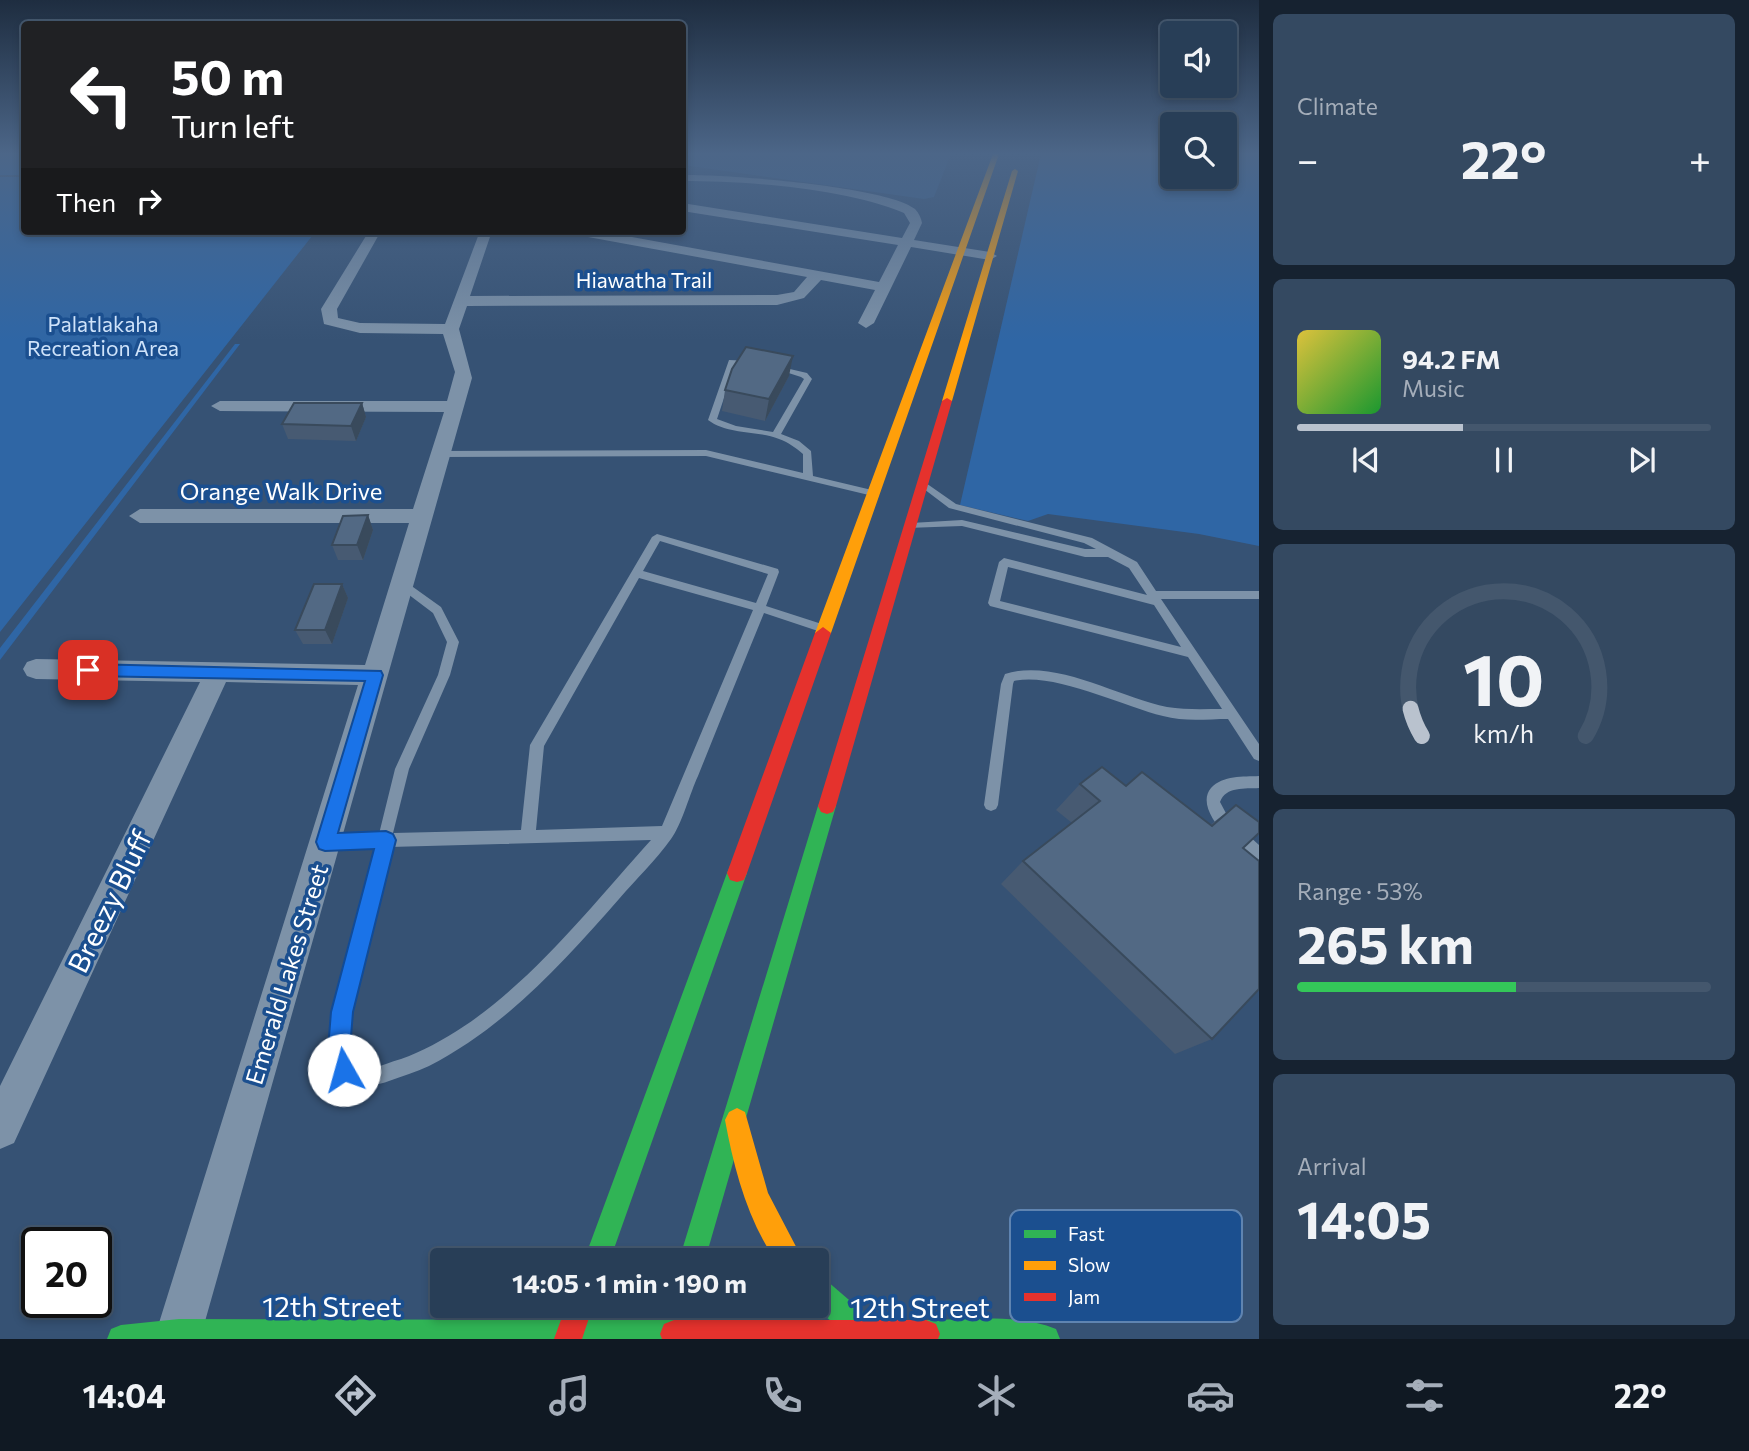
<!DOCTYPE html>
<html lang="en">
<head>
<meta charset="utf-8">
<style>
	:root { --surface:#283e57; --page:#344961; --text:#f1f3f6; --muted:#a5aeba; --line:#44576d; --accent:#b9c2ce }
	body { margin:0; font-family:Commissioner,sans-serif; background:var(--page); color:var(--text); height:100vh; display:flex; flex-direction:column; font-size:26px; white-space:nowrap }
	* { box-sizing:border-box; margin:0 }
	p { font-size:23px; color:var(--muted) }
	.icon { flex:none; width:38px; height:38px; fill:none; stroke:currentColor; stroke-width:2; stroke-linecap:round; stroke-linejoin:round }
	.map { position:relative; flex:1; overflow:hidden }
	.details { display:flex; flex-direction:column; gap:14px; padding:14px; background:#162230; width:490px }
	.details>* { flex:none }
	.banner { position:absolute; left:21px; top:21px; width:665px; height:214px; border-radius:7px; box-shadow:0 4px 10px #0003,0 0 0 2px var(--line); background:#202124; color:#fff; overflow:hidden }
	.controls { position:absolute; left:1160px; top:21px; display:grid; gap:14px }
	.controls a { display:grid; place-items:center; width:77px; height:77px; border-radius:7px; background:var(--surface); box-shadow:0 4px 10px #0003,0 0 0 2px var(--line); font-size:35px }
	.speed { position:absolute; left:21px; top:1227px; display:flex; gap:14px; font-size:35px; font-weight:700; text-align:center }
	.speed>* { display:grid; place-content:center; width:91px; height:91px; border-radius:50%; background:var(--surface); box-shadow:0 4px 10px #0003,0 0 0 2px var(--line); line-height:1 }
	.speed .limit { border:4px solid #111; border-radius:10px; background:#fff; color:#111 }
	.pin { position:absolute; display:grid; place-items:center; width:60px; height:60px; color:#fff; margin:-30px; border-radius:14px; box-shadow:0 4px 10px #0006 }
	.me { position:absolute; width:77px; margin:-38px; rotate:353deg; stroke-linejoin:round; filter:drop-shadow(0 0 5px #0008) }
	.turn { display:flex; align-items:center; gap:24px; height:147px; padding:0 35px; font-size:32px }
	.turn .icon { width:91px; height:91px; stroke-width:2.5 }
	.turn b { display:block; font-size:49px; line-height:60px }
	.then { display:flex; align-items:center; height:66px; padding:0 35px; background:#0003; gap:14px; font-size:26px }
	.big { font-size:52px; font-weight:700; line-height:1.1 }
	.details .widget { flex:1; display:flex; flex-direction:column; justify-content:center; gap:10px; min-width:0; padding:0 24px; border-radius:10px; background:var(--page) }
	.details .dial { align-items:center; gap:0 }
	.dial svg { height:182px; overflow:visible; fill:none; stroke:var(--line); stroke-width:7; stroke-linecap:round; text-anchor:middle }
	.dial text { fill:var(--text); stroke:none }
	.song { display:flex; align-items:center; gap:21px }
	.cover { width:84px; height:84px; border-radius:10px; background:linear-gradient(135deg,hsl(50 70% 55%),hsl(130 70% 35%)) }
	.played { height:7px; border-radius:4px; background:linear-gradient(90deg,var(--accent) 40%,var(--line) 40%) }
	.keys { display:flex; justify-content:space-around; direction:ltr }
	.heat { display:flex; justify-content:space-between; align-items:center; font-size:38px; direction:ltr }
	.charge { height:10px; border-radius:5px; background:linear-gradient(90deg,#34c759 53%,var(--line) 0) }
	.trip { position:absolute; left:430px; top:1248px; width:399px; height:70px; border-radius:7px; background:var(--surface); box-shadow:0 4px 10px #0003,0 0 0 2px var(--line); font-weight:700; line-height:70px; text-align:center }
	.tab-bar { display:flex; height:112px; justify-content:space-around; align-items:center; background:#101923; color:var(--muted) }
	.tab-bar .icon { width:49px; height:49px }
	.tab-bar .selected { color:var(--accent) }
	.tab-bar b { font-size:32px; color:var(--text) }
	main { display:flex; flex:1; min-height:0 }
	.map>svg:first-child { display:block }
	.green { fill:#2f66a5 }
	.water { fill:#3b618d }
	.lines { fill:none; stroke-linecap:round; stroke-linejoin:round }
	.lane { fill:#7d92a8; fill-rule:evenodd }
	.street { fill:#7d92a8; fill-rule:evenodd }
	.fast { fill:#30b455; fill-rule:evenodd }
	.slow { fill:#ff9f0a; fill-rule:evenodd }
	.jam { fill:#e5322d; fill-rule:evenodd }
	.wall { fill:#475a72 }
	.shaded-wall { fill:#394a5c }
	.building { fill:#526984; stroke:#394a5c; stroke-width:2 }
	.route { fill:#1a73e8; stroke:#114b97; stroke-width:2 }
	.labels { text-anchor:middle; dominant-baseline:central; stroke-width:7; stroke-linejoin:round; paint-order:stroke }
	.far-street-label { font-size:21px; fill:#fff; stroke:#1b4f8f }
	.far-park-label { font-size:21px; fill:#cfe3fa; stroke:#1b4f8f }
	.street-label { font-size:24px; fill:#fff; stroke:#1b4f8f }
	.near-street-label { font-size:28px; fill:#fff; stroke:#1b4f8f }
	.key { fill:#1b4f8f; stroke:#5f84b1; stroke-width:2 }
	.key-label { font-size:19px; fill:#fff }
</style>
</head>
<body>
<main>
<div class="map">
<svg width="1259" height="1339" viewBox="0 0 1259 1339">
	<rect width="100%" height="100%" fill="#365274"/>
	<path class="green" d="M0 154H24V175H0Z
		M1041 154H1172V177H1225V154H1259V546L1199 534 1048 514 1028 521 960 505Z
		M0 177H24V231H316L0 632Z
		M235 344H240L0 660V648Z"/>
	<path class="water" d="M683 154H951L934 197 924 199 683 165Z"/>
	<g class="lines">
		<path class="lane" d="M729 360 752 361 756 363 752 365H735L717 419 736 426 773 432 804 379 801 377 773 368 777 366 807 373 812 379 781 434 799 441 811 451 813 476 876 491V495L873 496 706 456 440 457 435 454 440 451 706 450 803 473V454C796 448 788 442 779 439 756 430 728 435 708 420Z
			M923 481 956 504 1092 538 1137 562 1156 591H1259V599H1161L1259 744V761L1254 759 1228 719C1207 719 1184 722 1163 716 1122 706 1054 672 1014 681L1013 684 998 805 996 809 991 811 986 809 984 805 1001 684 1005 674C1055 658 1118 697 1167 707 1185 710 1204 709 1222 709L1188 657 990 606 988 603 999 562 1004 558 1147 595 1129 568 1108 557H1085L962 526 907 528V524L911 523 962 520 1085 549H1096L1084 543 949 508 920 486V482ZM1008 567 1154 605 1181 647 1000 601Z
			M657 534 778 569 779 572 766 606 828 626 830 629 824 633 764 613C742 667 720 721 698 776 690 793 682 824 671 839 656 860 636 879 619 899 563 963 505 1027 429 1066 416 1072 402 1076 389 1081 327 1103 327 1059 333 1012L375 847 325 849 320 847 318 842 320 837 325 835 379 834 395 769 438 675 447 642 433 613 396 585 402 581 406 582 441 607 459 642 450 675 409 769 393 833 521 830 530 745 652 537ZM660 541 768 574 756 603 643 571ZM639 578 753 610 662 826 536 830 544 746ZM651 840C583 915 511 1011 416 1053 406 1058 396 1060 386 1064 377 1067 358 1076 351 1065 336 1041 382 882 390 847Z
			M1259 776V788C1245 789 1226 786 1220 802L1228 817 1259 845V860C1240 853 1192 810 1211 788 1223 775 1243 777 1259 776Z"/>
		<path class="street" d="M682 175C723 174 887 186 915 209 919 213 921 218 922 223L914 240 990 252 997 256 990 260 911 247 874 323 866 328 858 323 875 290 821 280 804 298 777 305 467 306 459 329 472 378 200 1339H154L358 685 226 682 14 1143 0 1149V1086L200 682 36 679 27 676 23 669 27 662 36 659 365 665 409 523H140L129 516 140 509H413L444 412 220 411 211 406 220 401H447L455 372 443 334 360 333 324 324 321 309 369 231H381L337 309 338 318 360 323 445 324 480 231H492L470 296 777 295 794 292 807 277 577 235 571 231H599L879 282 898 245 682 211V203L902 238 910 223 904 213C844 188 747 181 682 181Z"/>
		<path class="fast" d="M827 798 833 800 836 806 705 1260H679L818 806 821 800Z
			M737 864 744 866 747 873 610 1260H584L727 873 730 866Z
			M817 1278 827 1281 877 1324 881 1334 879 1339H852L813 1306H817Z
			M665 1306H692L686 1339H107L111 1329 121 1325 179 1319 661 1320Z
			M926 1320C967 1320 1017 1313 1056 1329L1060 1339H914L912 1334 916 1324Z"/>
		<path class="slow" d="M993 154H999L831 633 828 637H818L815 633Z
			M1015 169 1018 171 952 401 943 403 942 401 1012 171Z
			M737 1108 745 1112 768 1193 803 1260H775C747 1218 734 1169 725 1120L729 1112Z"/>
		<path class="jam" d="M947 398 952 401 836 806 833 812 827 814 821 812 818 806 942 401Z
			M823 627 831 633 747 873 744 880 737 882 730 880 727 873 815 633Z
			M566 1306H593L582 1339H554Z
			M674 1320H926L936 1324 940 1334 938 1339H662L660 1334 664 1324Z"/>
	</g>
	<path class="wall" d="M789 376 765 421 722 411 725 390Z
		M362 403 366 417 356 441 288 439 282 424Z
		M368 515 373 530 363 560H338L332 545Z
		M342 584 348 598 332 644H303L295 630Z
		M1080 784 1126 786 1210 825 1236 805 1243 848 1212 1039 1175 1054 1001 884 1023 861 1072 823 1056 810Z"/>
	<path class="shaded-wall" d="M793 356 789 376 765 421 769 399Z
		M362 403 366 417 356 441 351 426Z
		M368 515 373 530 363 560 357 545Z
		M342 584 348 598 332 644 325 630Z"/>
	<path class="building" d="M746 347 793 356 769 399 725 390 732 369Z
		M294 403H362L351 426 282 424Z
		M368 515 357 545H332L343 516Z
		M314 584H342L325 630H295Z
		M1102 767 1126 786 1142 772 1212 826 1236 805 1259 822V833L1243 848 1259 861V989L1212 1039 1023 861 1100 801 1080 784Z"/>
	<linearGradient id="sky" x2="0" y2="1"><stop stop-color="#1e2d40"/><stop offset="0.45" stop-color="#4c6688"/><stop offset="1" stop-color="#4c6688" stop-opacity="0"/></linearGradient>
	<rect width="1259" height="341" fill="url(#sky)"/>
	<path class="route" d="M88 664 381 671 383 675 338 833 386 831 393 834 396 840 353 1012 350 1049 356 1070 352 1079 344 1082 336 1079 328 1049 331 1012 374 849 325 851 319 849 316 842 365 681 88 676 80 670Z"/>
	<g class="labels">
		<g class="far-street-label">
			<text x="644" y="279">Hiawatha Trail</text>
		</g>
		<g class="far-park-label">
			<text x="103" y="323">Palatlakaha<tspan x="103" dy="24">Recreation Area</tspan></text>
		</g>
		<g class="street-label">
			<text x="281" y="490">Orange Walk Drive</text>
			<text transform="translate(286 974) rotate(-73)">Emerald Lakes Street</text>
		</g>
		<g class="near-street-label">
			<text transform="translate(109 901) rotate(-64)">Breezy Bluff</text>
			<text x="332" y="1306">12th Street</text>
			<text x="920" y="1307">12th Street</text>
		</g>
	</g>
	<rect x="1010" y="1210" width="232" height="112" rx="10" class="key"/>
	<rect x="1024" y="1230" width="32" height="8" fill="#30b455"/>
	<rect x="1024" y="1261" width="32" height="9" fill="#ff9f0a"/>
	<rect x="1024" y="1293" width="32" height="8" fill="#e5322d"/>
	<g class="key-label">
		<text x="1068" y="1241">Fast</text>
		<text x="1068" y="1272">Slow</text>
		<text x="1068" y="1304">Jam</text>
	</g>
</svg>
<div class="controls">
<a><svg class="icon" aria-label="sound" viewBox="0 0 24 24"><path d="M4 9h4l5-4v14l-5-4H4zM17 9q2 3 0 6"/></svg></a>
<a><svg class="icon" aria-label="search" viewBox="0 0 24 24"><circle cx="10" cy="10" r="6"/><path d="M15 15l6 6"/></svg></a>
</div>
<div class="speed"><div class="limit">20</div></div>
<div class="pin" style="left:88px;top:670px;background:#d93025"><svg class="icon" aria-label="arrive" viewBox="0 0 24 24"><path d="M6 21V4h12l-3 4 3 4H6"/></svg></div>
<svg class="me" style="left:344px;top:1070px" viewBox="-20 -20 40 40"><circle r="19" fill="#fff"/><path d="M0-13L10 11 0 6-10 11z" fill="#1a73e8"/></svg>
<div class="trip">14:05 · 1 min · 190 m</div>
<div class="banner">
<div class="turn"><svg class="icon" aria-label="left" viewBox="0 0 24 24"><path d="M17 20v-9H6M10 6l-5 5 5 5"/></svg><div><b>50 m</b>Turn left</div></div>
<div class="then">Then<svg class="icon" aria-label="right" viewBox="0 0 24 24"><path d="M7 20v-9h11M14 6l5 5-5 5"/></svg></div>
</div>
</div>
<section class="details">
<div class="widget"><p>Climate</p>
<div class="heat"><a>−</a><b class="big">22°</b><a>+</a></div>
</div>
<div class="widget">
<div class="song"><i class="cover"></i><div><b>94.2 FM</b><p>Music</p></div></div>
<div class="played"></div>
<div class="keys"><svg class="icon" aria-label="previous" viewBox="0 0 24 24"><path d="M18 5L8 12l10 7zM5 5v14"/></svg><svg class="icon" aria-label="pause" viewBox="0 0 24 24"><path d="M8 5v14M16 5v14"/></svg><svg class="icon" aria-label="next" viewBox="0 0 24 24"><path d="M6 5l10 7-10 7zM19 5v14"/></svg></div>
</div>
<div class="widget dial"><svg viewBox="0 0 100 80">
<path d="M14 69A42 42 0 1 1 86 69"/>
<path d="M14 69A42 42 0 0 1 9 57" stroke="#b9c2ce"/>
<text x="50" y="56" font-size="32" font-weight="700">10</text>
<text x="50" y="72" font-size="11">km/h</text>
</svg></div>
<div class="widget"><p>Range · 53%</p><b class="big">265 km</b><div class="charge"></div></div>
<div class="widget"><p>Arrival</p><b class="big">14:05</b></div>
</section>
</main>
<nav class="tab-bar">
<b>14:04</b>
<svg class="icon selected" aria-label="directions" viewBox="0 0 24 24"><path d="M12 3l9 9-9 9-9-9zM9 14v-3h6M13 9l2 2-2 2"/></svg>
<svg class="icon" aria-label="music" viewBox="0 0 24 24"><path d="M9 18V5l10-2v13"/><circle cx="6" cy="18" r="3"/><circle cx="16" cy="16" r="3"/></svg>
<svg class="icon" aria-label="phone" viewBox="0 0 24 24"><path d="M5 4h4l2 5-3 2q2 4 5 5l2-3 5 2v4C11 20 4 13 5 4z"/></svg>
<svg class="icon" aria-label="climate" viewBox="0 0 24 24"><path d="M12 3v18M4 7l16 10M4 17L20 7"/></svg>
<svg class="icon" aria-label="car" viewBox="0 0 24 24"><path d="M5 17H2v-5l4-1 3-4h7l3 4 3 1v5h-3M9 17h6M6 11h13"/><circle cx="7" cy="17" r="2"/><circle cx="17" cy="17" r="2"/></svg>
<svg class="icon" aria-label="filters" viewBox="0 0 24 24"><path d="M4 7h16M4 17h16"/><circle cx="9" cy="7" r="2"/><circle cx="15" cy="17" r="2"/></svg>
<b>22°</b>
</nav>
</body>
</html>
